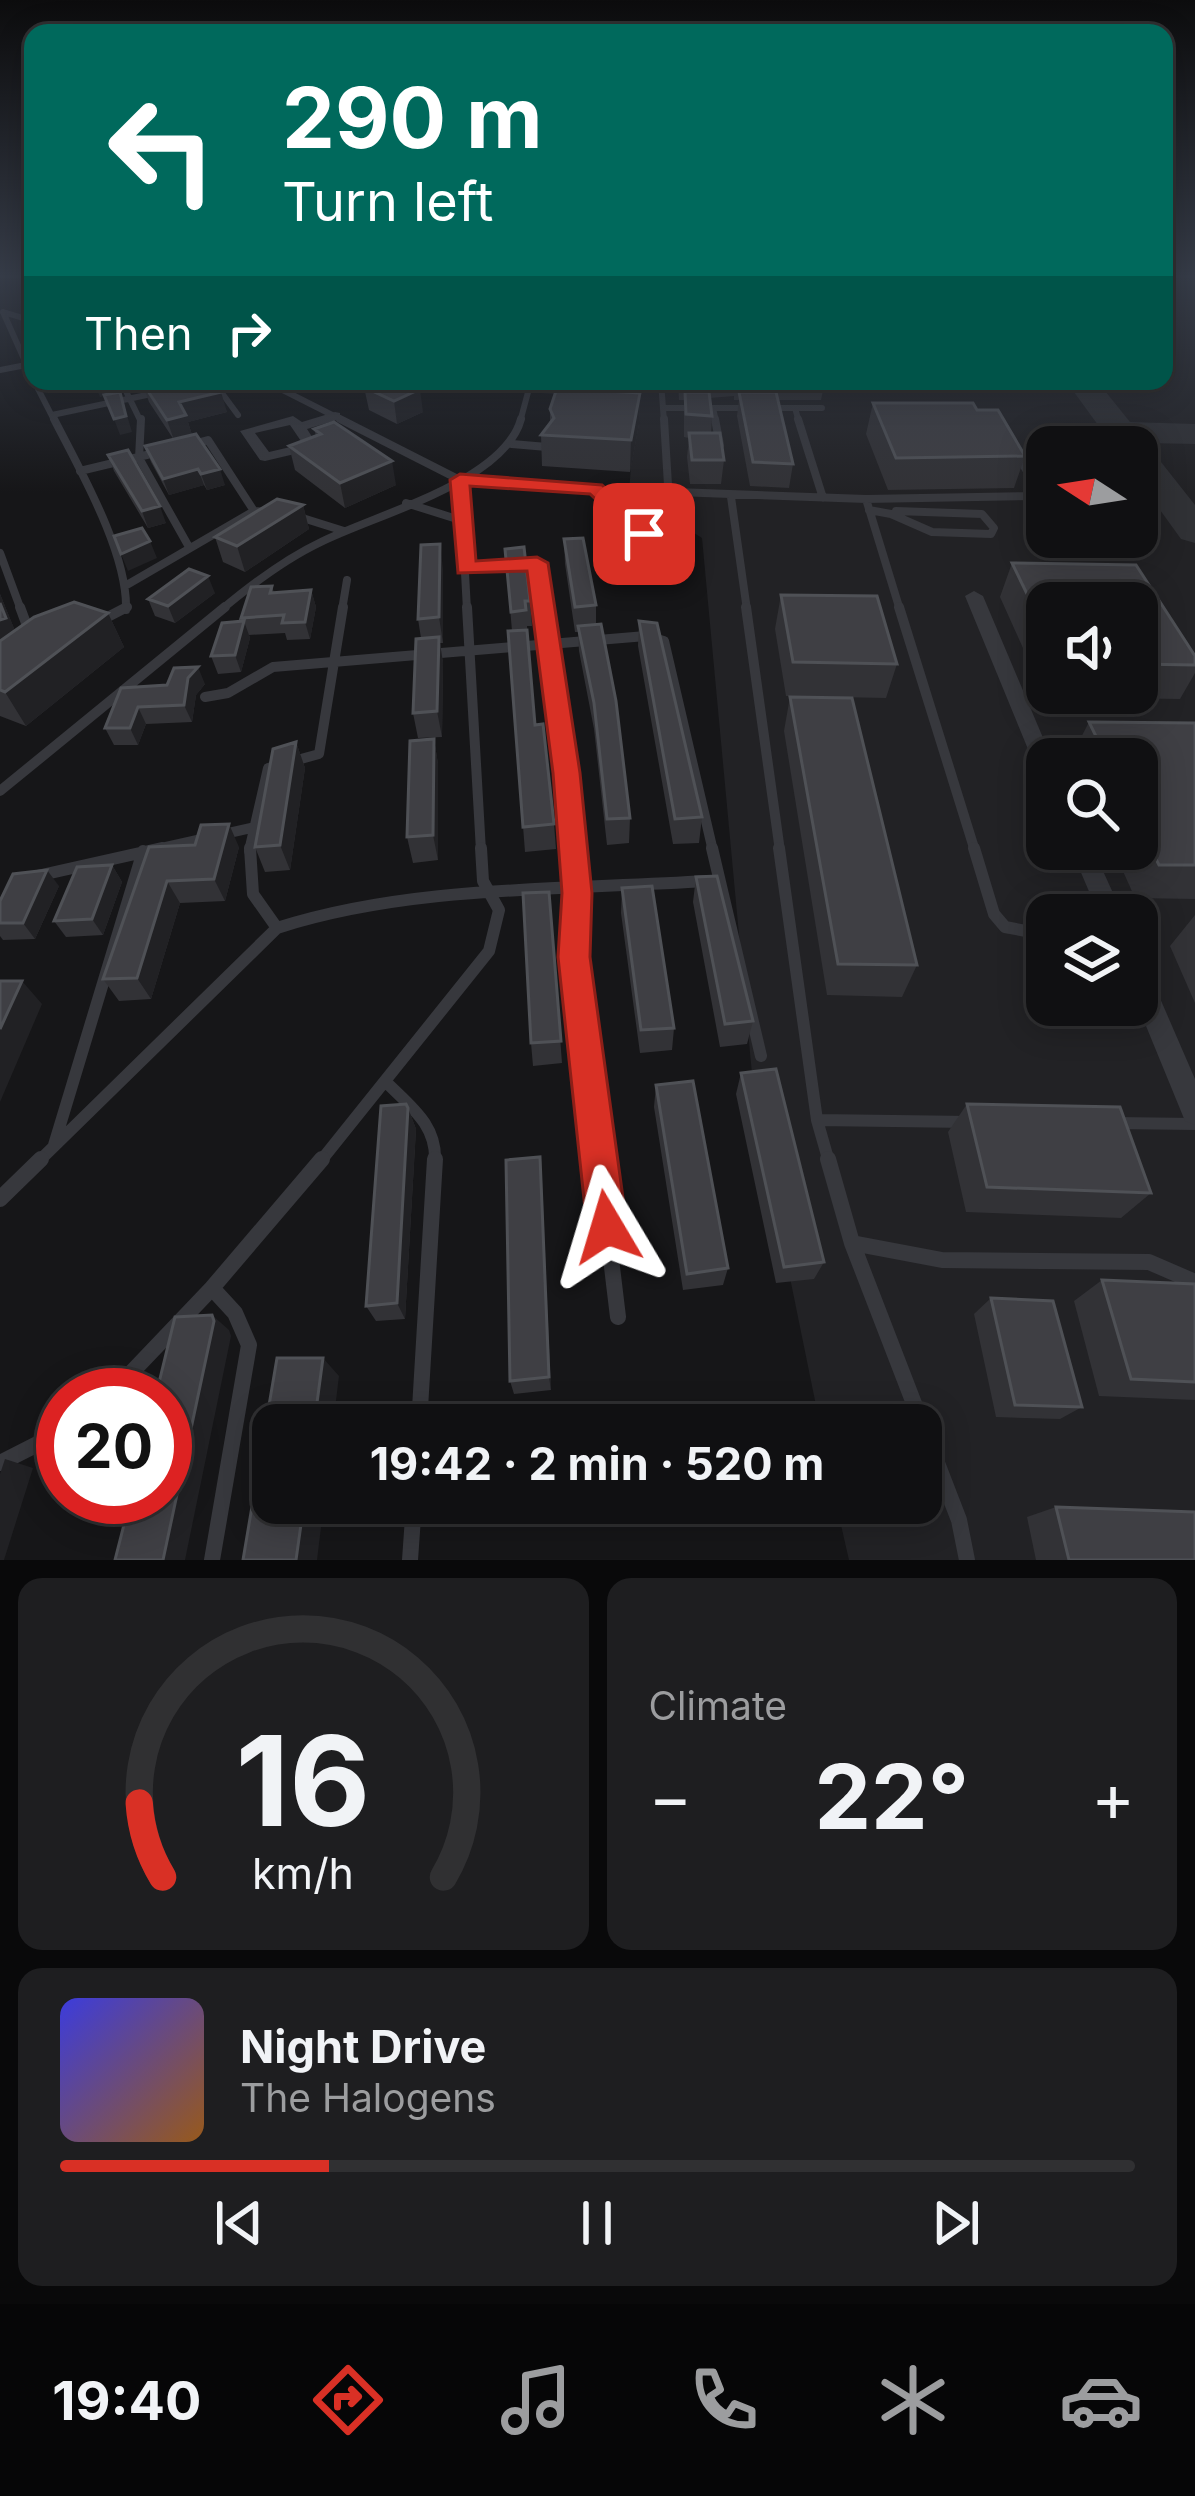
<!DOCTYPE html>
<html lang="en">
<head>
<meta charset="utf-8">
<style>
	:root { --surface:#101012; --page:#1e1e20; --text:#f1f3f6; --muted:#9c9d9f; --line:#303032; --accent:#d93025 }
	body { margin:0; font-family:Inter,sans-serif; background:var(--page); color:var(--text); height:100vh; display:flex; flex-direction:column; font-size:45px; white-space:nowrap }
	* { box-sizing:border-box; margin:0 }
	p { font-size:39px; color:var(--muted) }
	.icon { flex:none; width:66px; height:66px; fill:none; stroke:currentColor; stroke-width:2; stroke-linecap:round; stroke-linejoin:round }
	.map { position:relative; height:1560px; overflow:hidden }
	.details { display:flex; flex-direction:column; gap:18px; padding:18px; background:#09090a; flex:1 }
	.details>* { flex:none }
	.banner { position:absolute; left:24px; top:24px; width:1149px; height:366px; border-radius:24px; box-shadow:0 6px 30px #0003,0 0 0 3px var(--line); background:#00695c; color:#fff; overflow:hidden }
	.needle { width:78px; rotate:282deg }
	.buttons { position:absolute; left:1026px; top:426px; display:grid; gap:24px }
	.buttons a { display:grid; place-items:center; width:132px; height:132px; border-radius:24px; background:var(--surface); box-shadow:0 6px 30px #0003,0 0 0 3px var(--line); font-size:60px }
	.speed { position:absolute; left:36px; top:1368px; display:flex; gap:24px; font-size:60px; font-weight:700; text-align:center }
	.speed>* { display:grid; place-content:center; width:156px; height:156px; border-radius:50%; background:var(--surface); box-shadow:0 6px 30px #0003,0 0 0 3px var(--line); line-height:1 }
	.speed .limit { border:18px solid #d22; background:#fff; color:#111 }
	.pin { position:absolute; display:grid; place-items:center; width:102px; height:102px; color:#fff; margin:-51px; border-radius:24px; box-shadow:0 6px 18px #0006 }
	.me { position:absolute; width:132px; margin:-66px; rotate:353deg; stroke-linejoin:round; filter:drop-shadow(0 0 9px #0008) }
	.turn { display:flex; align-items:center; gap:42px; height:252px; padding:0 60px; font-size:54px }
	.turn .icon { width:156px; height:156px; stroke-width:2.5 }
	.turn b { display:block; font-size:84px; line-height:102px }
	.then { display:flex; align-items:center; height:114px; padding:0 60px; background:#0003; gap:24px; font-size:45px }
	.big { font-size:90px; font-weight:700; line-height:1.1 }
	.details .card { flex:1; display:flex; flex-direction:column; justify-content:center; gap:18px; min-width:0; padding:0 42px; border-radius:24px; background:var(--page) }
	.details .dial { align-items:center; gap:0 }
	.dial svg { height:312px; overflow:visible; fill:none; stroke:var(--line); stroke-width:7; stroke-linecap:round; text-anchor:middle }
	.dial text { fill:var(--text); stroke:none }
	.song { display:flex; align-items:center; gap:36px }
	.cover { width:144px; height:144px; border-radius:18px; background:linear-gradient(135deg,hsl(240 70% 55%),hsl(30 70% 35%)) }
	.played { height:12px; border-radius:6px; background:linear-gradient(90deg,var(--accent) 25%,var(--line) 25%) }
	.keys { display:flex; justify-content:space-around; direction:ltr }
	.heat { display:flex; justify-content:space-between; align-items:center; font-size:66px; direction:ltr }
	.details .tiles { flex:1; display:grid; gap:18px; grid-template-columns:1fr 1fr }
	.card:last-child { grid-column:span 2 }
	.trip { position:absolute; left:252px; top:1404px; width:690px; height:120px; border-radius:24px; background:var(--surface); box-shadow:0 6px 30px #0003,0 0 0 3px var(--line); font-weight:700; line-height:120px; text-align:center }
	.dock { display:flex; height:192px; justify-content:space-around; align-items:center; background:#060607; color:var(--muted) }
	.dock .icon { width:84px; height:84px }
	.dock .active { color:var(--accent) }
	.dock b { font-size:54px; color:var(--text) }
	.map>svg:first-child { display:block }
	.built { fill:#222225; fill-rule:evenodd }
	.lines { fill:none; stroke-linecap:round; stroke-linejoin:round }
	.taxiway { fill:#303135; fill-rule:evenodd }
	.lane-far4 { stroke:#37383d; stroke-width:6 }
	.lane-far3 { stroke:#37383d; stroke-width:8 }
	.lane-far2 { stroke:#37383d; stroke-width:10 }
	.lane-far1 { stroke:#37383d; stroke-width:12 }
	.lane { stroke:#37383d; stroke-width:16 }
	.street { fill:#37383d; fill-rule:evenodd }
	.wall { fill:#323236; fill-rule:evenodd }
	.shaded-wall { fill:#212124 }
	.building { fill:#3f3f44; stroke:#4f5156; stroke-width:3 }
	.route { fill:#d93025; stroke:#8d1f18; stroke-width:3 }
</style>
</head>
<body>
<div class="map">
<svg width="1195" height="1560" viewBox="0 0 1195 1560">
	<rect width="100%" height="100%" fill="#161618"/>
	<path class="built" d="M1164 275H1195V1560H849L836 1503H921V1425H820L755 1106 702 538 629 493 634 425 630 398 446 388 450 381H1164ZM1047 447H1137V537H1047ZM1047 603H1137V693H1047ZM1047 759H1137V849H1047ZM1047 915H1137V1005H1047Z"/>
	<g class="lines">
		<path class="taxiway" d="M1066 381H1097L1130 422 1195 424V444L1146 443 1195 505V543L1181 539 1137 478V447H1114Z"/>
		<path class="lane-far4" d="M3 312 33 379
			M3 312 33 321
			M0 370 26 365
			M34 381 55 422
			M121 381 141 422
			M213 381 238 415
			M265 381 346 422
			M661 381 664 422
			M664 408H746
			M713 408 716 422
			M771 408H822
			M795 408 799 422
			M52 415 156 393
			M520 422 531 381"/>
		<path class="lane-far3" d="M54 419C80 470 128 553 126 610
			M141 419 139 458 189 547
			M340 419 460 480 467 610
			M664 419 668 485 676 492 866 499 900 610
			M715 419 720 445
			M798 419 823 498
			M512 444 547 447
			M189 445 208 440 254 511
			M80 471 159 452
			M463 480 595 489 669 557
			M731 497 747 610
			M866 499 1037 496 1039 490 1017 455
			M406 503 460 520
			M869 510 891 514 932 532 991 534 994 528 982 514 896 511
			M293 515 344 531
			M0 553 21 610
			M465 569 537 563 543 610
			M125 586 254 511 269 512
			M221 610C252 584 285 559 321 542 377 514 504 482 521 419
			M342 610 347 580"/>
		<path class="lane-far2" d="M20 607 30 634
			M467 607 481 851
			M543 607 573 851
			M746 607 780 851
			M899 607 975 851
			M98 622 127 607
			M205 697 228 693 273 667 646 636 664 641 713 851
			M0 791 225 607
			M148 851 251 828
			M249 851 268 768 319 754 343 607"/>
		<path class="lane-far1" d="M250 848 253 894 277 928
			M573 848 577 893 574 957 599 1162
			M712 848 761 1056
			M779 848 817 1120 829 1162
			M974 848 994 914 1005 927 1047 935
			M37 876 162 848
			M387 1083C411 1107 437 1125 435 1162
			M817 1120 970 1122
			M1114 1123 1195 1124
			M54 1145 143 851
			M38 1162 277 928C410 885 566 890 706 881
			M320 1162 489 951 499 910 483 881 481 848"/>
		<path class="lane" d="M599 1159 618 1317
			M828 1159 852 1243 959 1520 967 1560
			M0 1199 41 1159
			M852 1243 942 1260 1149 1262 1195 1282
			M212 1288 235 1313 249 1345 212 1560
			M110 1395 212 1288 322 1159
			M419 1425 435 1159
			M0 1463 63 1431
			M410 1560 414 1503"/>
		<path class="street" d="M335 412 340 413V419L307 429 318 446 316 449 265 461 260 460 240 431 293 416 302 422ZM290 425 303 444 269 452 255 433Z
			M974 591 983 596 1052 759H1047V779L1037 771 965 596Z
			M1071 849H1093L1123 915H1099Z
			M1137 963 1146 966 1195 1079V1125L1185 1121 1137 1004Z"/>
	</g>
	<path class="wall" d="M135 381H212L227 412 188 422 192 435 225 485 207 490 204 485 169 495 151 462 145 446 174 440 149 402 144 388 140 389Z
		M678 381H825L821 400H778L793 464 789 488 750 486 737 416 739 400H734V396L709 398 712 416 711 433 724 460 721 484H690L687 457 689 438 684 437V400H679Z
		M364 387 423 412 397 424 369 410Z
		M640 393 639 424 630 472 542 466 541 435 550 422V409Z
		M873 403 977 410 1025 456 1014 488 888 490 866 434Z
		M314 429 396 485 345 508 295 470 289 446 316 436Z
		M108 455 166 523 148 528 114 471Z
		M303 505 309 529 245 572 223 562 215 537Z
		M564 539 596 605V624L630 818 629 843 607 845 594 729 579 651 578 632H575L565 564Z
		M505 549 530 601 532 626H527L535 725 554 824 556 849 525 852 508 631H512Z
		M1012 563 1136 565 1195 656V673L1180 699 1045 697 1000 597ZM1047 603H1137V693H1047Z
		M443 569V643H440L443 663 442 737 418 738 413 713 421 638 418 619Z
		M272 586 274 593 311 590 316 607 310 639 287 640 285 633 249 635 250 638 241 672 218 674 211 656 242 621 241 618Z
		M215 593 175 623 155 616 148 599Z
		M0 594 15 631 108 613 124 647 26 726 0 716Z
		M781 595 897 664 886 698 786 696 775 629Z
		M639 621 702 817 699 843 673 844 638 646Z
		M205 684 196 695 192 722 146 724 138 745H114L105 728 121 688Z
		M790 697 917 965 902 997 827 995 784 731Z
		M1089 722 1195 723V899L1135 898 1113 849H1137V759H1072L1071 757Z
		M434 739 438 764V860L413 863 407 837Z
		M296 742 305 768 290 870 265 872 255 847Z
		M149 847H239L225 901 180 903 151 999 119 1001 103 979Z
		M112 865 122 882 103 935 66 937 54 921Z
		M696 877 753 1021 747 1044 720 1047 693 902Z
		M59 886 35 939 3 940 0 936V901Z
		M622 888 674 1028 672 1050 640 1053 621 913Z
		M549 892 562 1063 533 1066 531 1043Z
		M1195 915V1003L1170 946Z
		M741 1073 824 1262 814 1279 776 1283 736 1094Z
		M656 1085 728 1268 723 1285 683 1290 654 1107Z
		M967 1104 1151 1193 1121 1218 966 1212 948 1132Z
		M408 1108 416 1129 405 1319 376 1321 366 1306Z
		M540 1157 551 1390 514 1394 510 1381Z
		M1102 1280 1195 1284V1400L1099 1396 1074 1301Z
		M991 1298 1082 1407 1060 1419 996 1417 974 1314Z
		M1056 1507 1195 1560H1036L1027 1517Z"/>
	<path class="shaded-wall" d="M114 381 119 393 100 397 94 382Z
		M420 389 423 412 397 424 394 401Z
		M120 392 132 432 120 435 114 419Z
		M221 392 227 412 188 422 192 435 174 440 167 420 179 402Z
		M640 393 639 424 630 472 631 440Z
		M392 461 396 485 345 508 340 483Z
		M198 469 204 485 169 495 163 479Z
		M220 469 225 485 207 490 201 474Z
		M303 505 309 529 245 572 237 546Z
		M160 506 166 523 148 528 142 511Z
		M150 541 157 558 128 571 121 554Z
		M440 544 443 569V643L439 617Z
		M208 576 215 593 175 623 168 606Z
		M311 590 316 607 310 639 305 622Z
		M0 594 20 643 0 652Z
		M108 613 124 647 26 726 5 692Z
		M244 621 250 638 241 672 235 655Z
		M439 637 443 663 442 737 437 711Z
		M198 667 205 684 196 695 192 722 184 705 188 678Z
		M138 707 146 724 138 745 130 728Z
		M434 739 438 764V860L433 835Z
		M296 742 305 768 290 870 280 845Z
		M229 824 239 847 225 901 214 879Z
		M112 865 122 882 103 935 92 919Z
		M47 870 59 886 35 939 23 923Z
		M167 881 180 903 151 999 137 978Z
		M22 981 42 1004 0 1102V1029Z
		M408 1108 416 1129 405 1319 397 1303Z
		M540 1157 542 1177 551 1390 549 1377Z
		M212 1315 229 1330 231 1336 185 1560H163Z
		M323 1358 339 1376 333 1425H314Z
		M5 1459 33 1468 4 1560H0V1474Z
		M304 1503H324L317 1560H296Z"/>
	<path class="building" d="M149 381H212L221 392 179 402 186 415 167 420 142 382Z
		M379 381H402L420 389 394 401 364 387Z
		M557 388 640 393 631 440 541 435 554 418 550 409Z
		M120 392 126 416 114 419 104 395Z
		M685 392H709L712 416 686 414Z
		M739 392H776L793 464 753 462Z
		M873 403H973L977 410H998L1025 456 896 458Z
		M334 422 392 461 340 483 289 446 321 434 314 429Z
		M689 433H720L724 460H692Z
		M196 434 220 469 201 474 198 469 163 479 145 446Z
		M128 450 160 506 142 511 108 455Z
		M277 499 303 505 237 546 215 537Z
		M142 528 150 541 121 554 114 536Z
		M583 538 596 605 575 607 564 539Z
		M440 544 439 617 418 619 421 545Z
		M524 547 530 601H525L526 610 511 612 505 549Z
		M1012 563 1136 565 1195 656V665L1137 664V603H1047V635Z
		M189 569 208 576 168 606 148 599Z
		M272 586 270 593 311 590 305 622 282 623 284 615 241 618 251 587Z
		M781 595 877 596 897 664 793 662Z
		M74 602 108 613 5 692 0 690V641L34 617Z
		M0 603 6 618 0 620Z
		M244 621 235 655 211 656 222 623Z
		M639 621 657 623 702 817 675 819Z
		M601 624 616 701 630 818 607 819 594 703 578 626Z
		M527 630 535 725 543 724 554 824 523 827 508 631Z
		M439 637 437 711 413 713 416 639Z
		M198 667 188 678 184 705 138 707 130 728H105L121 688 167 685 174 668Z
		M790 697 852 698 917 965 838 964Z
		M1089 722 1195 723V865H1159L1137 821V759H1107Z
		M434 739 433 835 407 837 410 741Z
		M296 742 280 845 255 847 273 749Z
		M229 824 214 879 167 881 137 978 103 979 149 847 195 845 201 825Z
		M112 865 92 919 54 921 77 867Z
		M47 870 23 923H0V901L13 874Z
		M717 876 753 1021 725 1024 696 877Z
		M652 886 674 1028 641 1030 622 888Z
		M549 892 561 1041 531 1043 523 893Z
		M0 981H22L0 1029Z
		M776 1069 824 1262 784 1267 741 1073Z
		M693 1081 728 1268 687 1274 656 1085Z
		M406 1104 408 1108 397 1303 366 1306 381 1106Z
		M967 1104 1120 1107 1151 1193 987 1187Z
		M540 1157 549 1377 510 1381 506 1160Z
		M1102 1280 1195 1284V1382L1131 1379Z
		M991 1298 1053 1301 1082 1407 1015 1405Z
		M212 1315 214 1321 163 1560H115L131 1497H165V1395H156L175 1317Z
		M277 1358H323L314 1425H273V1503H304L296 1560H243Z
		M1056 1507 1195 1512V1560H1069Z"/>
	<linearGradient id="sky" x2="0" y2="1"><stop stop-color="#0c0c0d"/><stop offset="0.56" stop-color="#363c48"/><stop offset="1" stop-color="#363c48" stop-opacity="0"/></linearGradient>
	<rect width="1195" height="493" fill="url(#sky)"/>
	<path class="route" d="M460 474 602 485 655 534 637 538 590 494 470 486 476 561 537 557 548 563 580 773 592 893 590 957 627 1227 621 1241 607 1247 593 1241 587 1227 558 957 562 893 553 773 527 571 458 573 450 480Z"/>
</svg>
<div class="buttons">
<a><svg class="needle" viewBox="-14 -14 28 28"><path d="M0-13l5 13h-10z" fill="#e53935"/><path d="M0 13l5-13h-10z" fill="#9c9d9f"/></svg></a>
<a><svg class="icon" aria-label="sound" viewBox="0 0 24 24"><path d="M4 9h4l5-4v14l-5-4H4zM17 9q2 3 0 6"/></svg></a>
<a><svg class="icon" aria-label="search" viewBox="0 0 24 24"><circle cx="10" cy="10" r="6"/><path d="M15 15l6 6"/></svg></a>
<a><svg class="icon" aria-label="layers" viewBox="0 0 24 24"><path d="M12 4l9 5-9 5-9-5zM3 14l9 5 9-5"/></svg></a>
</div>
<div class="speed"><div class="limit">20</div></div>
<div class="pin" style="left:644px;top:534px;background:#d93025"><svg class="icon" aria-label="arrive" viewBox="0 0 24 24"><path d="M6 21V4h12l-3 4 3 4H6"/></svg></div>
<svg class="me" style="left:607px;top:1227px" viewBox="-20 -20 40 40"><path d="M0-17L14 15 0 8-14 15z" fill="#d93025" stroke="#fff" stroke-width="4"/></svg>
<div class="trip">19:42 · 2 min · 520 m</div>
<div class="banner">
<div class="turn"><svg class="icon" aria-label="left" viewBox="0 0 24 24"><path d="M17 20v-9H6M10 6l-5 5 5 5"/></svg><div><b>290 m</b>Turn left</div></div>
<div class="then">Then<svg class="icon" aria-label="right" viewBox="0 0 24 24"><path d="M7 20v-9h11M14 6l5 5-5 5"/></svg></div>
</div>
</div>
<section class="details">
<div class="tiles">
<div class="card dial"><svg viewBox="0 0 100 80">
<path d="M14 69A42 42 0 1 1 86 69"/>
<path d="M14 69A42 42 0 0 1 8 50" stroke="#d93025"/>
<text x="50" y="56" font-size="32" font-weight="700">16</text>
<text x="50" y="72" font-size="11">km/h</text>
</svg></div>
<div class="card"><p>Climate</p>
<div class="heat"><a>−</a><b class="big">22°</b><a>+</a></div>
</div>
<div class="card">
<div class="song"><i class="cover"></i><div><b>Night Drive</b><p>The Halogens</p></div></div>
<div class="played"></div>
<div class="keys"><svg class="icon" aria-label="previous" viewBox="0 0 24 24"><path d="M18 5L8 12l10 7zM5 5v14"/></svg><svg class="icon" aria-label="pause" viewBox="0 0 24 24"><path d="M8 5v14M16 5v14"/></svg><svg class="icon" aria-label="next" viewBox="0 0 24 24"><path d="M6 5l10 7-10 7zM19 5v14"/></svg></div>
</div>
</div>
</section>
<nav class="dock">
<b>19:40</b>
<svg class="icon active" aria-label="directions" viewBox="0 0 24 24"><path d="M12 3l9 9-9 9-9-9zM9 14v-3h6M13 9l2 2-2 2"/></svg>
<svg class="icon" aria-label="music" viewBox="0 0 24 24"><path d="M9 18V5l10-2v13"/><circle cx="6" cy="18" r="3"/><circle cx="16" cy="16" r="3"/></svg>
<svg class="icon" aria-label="phone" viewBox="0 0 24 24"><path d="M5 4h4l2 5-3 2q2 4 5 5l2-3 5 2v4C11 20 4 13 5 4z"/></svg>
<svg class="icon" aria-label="climate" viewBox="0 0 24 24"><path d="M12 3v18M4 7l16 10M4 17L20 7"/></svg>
<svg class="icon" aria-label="car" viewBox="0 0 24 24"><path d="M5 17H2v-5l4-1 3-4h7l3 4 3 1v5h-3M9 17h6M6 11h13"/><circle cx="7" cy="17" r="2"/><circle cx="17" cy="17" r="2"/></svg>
</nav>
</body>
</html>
